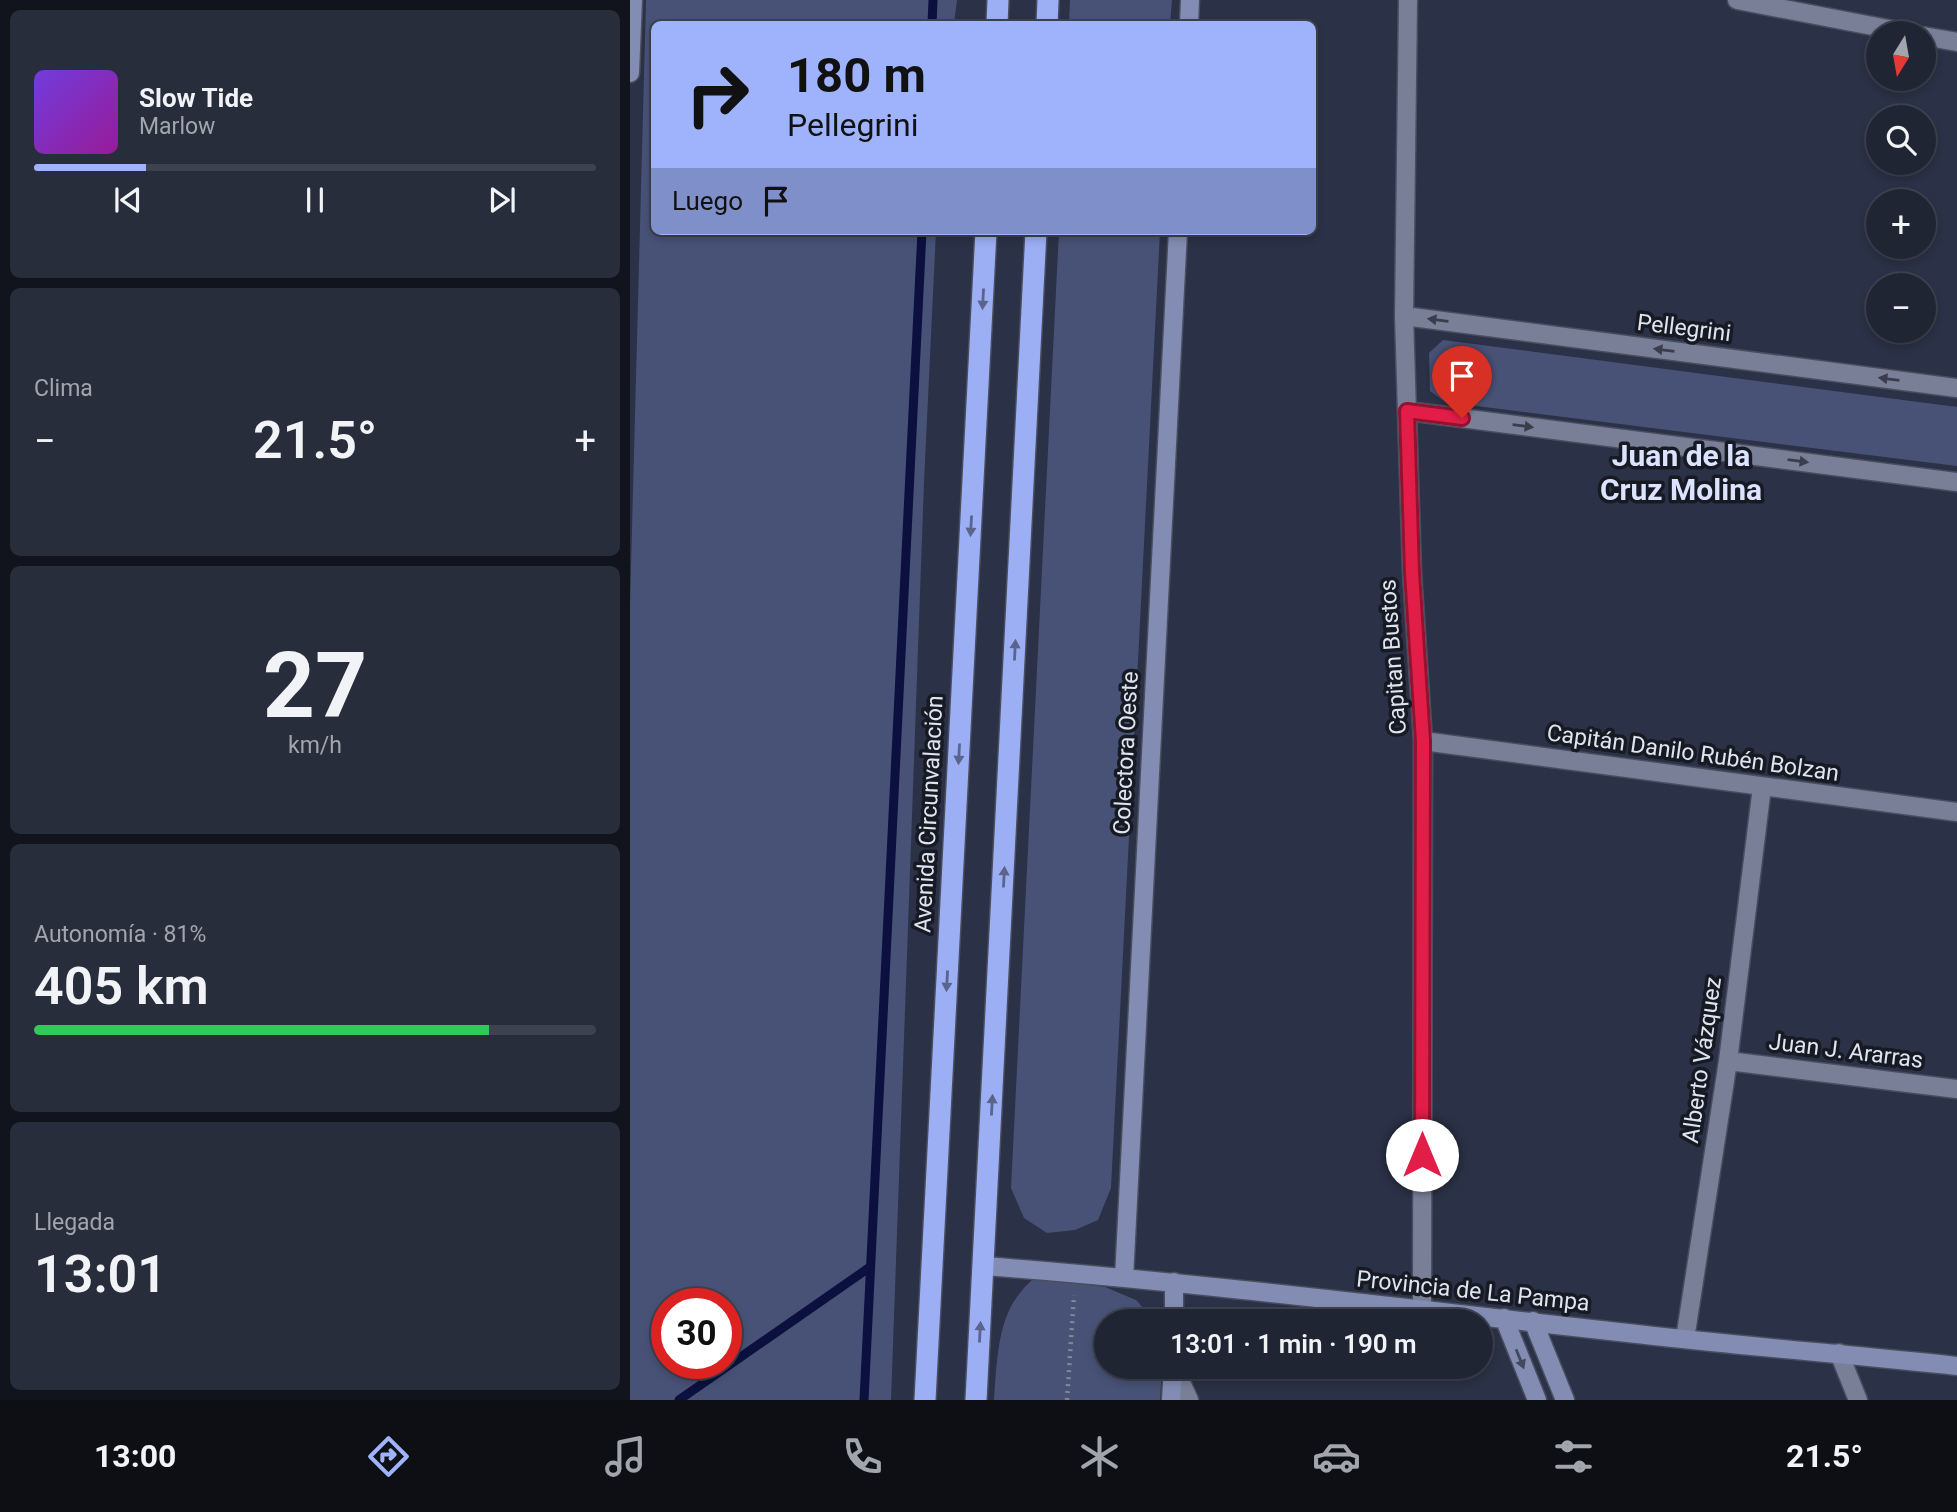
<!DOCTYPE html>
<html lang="es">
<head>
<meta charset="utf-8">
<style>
	:root { --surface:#202534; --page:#282d3c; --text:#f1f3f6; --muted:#a2a5ac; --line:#3d424f; --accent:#9fb3fd }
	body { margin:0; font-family:Roboto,sans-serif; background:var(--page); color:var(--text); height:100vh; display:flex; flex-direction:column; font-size:26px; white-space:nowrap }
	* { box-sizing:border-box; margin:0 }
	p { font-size:23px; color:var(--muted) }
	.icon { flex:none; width:38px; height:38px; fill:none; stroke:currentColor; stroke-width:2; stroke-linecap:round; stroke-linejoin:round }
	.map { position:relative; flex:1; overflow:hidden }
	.drawer { display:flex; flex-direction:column; gap:10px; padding:10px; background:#12141d; width:630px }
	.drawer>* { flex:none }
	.top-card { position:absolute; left:21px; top:21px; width:665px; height:214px; border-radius:10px; box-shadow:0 4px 10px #0003,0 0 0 2px var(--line); background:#9fb3fd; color:#111; overflow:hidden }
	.needle { width:46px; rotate:191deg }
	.controls { position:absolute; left:1236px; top:21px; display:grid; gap:14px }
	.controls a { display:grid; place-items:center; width:70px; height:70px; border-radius:50%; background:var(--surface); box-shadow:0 4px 10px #0003,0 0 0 2px var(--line); font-size:35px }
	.speed { position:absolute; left:21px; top:1288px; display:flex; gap:14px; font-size:35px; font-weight:700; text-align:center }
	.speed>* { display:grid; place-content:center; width:91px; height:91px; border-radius:50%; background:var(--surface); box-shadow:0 4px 10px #0003,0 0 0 2px var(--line); line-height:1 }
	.speed .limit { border:10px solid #d22; background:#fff; color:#111 }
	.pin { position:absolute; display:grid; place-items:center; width:60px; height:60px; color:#fff; margin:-72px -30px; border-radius:50% 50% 50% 0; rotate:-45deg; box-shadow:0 0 7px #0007 }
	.pin .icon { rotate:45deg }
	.me { position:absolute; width:77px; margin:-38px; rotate:0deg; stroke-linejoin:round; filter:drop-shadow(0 0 5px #0008) }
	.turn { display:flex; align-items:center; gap:24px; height:147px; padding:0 21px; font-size:32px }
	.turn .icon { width:91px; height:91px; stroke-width:2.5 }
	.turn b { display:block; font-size:49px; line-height:60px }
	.then { display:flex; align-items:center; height:66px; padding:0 21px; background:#0003; gap:14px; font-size:26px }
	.big { font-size:52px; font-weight:600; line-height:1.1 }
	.drawer .card { flex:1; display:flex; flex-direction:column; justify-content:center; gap:10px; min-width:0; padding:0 24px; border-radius:10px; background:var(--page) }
	.drawer .dial { align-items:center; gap:0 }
	.dial b { font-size:91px; line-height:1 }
	.song { display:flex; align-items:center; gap:21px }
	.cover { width:84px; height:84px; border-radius:10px; background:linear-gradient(135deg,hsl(260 70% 55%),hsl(300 70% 35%)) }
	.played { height:7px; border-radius:4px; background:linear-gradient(90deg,var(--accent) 20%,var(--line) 20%) }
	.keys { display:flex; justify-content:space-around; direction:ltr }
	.heat { display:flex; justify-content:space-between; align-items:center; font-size:38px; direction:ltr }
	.charge { height:10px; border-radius:5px; background:linear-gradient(90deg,#34c759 81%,var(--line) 0) }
	.trip { position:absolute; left:464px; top:1309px; width:399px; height:70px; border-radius:35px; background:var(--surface); box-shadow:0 4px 10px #0003,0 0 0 2px var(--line); font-weight:600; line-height:70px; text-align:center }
	.menu { display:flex; height:112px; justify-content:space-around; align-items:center; background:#0d0f15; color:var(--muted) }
	.menu .icon { width:49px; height:49px }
	.menu .current { color:var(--accent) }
	.menu b { font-size:32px; color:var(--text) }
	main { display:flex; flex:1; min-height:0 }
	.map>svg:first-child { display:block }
	.green { fill:#485277; fill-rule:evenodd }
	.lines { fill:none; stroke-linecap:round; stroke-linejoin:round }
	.stream { stroke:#0b103f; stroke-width:9 }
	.street-casing { stroke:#494e5f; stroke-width:21 }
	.secondary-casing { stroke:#494e5f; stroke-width:21 }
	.highway-casing { stroke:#494e5f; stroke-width:24 }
	.path { stroke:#828798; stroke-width:4.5; stroke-dasharray:2 5; stroke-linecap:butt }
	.street { stroke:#787f97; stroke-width:18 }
	.secondary { stroke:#838db3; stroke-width:18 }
	.highway { stroke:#9caff4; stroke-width:21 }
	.oneway { fill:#5a648c }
	.oneway2 { fill:#393d4c }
	.oneway3 { fill:#42485d }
	.route-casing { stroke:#92132f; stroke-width:18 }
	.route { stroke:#e11d48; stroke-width:12 }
	.labels { text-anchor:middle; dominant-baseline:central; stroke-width:7; stroke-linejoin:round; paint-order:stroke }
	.street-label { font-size:23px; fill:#dfe4f1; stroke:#171a23 }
	.district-label { font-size:30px; font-weight:bold; fill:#dbe3fe; stroke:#171a23 }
</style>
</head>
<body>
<main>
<section class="drawer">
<div class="card">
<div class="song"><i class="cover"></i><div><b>Slow Tide</b><p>Marlow</p></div></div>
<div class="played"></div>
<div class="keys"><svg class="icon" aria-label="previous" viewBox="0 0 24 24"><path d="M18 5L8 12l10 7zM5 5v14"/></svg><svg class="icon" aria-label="pause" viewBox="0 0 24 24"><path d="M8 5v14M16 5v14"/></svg><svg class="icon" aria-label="next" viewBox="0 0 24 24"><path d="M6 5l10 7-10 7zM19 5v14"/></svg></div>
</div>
<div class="card"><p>Clima</p>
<div class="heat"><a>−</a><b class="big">21.5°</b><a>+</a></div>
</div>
<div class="card dial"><b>27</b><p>km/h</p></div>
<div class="card"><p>Autonomía · 81%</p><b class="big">405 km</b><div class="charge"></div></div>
<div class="card"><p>Llegada</p><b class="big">13:01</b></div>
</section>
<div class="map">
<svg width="1327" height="1400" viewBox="0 0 1327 1400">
	<rect width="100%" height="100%" fill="#2b3146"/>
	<path class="green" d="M16 0H327L324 24H24V231H306L294 482 261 1400H0V605ZM37 1304H96V1363H37Z
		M440 0H542L540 24H439Z
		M429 231H530L481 1188 468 1220 445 1230 417 1233 394 1218 381 1188Z
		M813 340 1327 407V466L815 402 800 391 799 353Z
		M404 1278 475 1287 506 1300 525 1321H476V1367H532L530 1400H364C366 1373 367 1338 378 1313 383 1300 394 1287 404 1278Z"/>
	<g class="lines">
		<path class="stream" d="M302 24 303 0
			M49 1400 240 1267
			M234 1400 292 231"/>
		<defs>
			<path id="street" d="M778 0 774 316 782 573 793 741 792 1310
				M1107 0 1279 33
				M1293 36 1327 42
				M774 316 1327 388
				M777 411 1327 482
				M793 741 1327 812
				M1098 1061 1327 1089
				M1055 1339 1098 1061 1132 787
				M1209 1353 1228 1400
				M544 1367 559 1400"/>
			<path id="secondary" d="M559 24 560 0
				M0 73 3 0
				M354 1266C588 1284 820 1314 1053 1339 1145 1349 1236 1356 1327 1366
				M494 1278 548 231
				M874 1318 907 1400
				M544 1321V1282
				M903 1321 935 1400
				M541 1400 543 1367"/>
			<path id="highway" d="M367 24 368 0
				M417 24 418 0
				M295 1400 356 231
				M346 1400 406 231"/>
		</defs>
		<use href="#street" class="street-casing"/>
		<use href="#secondary" class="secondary-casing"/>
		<use href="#highway" class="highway-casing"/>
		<path class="path" d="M437 1400 444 1295"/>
		<use href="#street" class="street"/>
		<use href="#secondary" class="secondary"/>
		<use href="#highway" class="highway"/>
	</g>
	<defs><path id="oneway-solid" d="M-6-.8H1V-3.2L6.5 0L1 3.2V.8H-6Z" transform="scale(1.75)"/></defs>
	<g class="oneway">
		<use href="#oneway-solid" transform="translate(353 299) rotate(93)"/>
		<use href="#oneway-solid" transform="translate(341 526) rotate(93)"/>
		<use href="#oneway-solid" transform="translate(385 650) rotate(-87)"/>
		<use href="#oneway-solid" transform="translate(329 754) rotate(93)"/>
		<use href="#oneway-solid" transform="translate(374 877) rotate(-87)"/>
		<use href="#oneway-solid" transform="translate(317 981) rotate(93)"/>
		<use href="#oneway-solid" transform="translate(362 1105) rotate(-87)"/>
		<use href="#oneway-solid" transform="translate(350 1332) rotate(-87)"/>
	</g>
	<g class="oneway2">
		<use href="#oneway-solid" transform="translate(808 320) rotate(-173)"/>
		<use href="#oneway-solid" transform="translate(1034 350) rotate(-173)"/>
		<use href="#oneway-solid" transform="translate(1259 379) rotate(-173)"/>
		<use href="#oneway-solid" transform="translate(893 426) rotate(7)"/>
		<use href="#oneway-solid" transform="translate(1168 461) rotate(7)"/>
	</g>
	<use class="oneway3" href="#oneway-solid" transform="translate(890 1359) rotate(68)"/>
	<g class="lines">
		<defs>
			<path id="route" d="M792 1155 793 741 782 573 777 411 832 418"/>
		</defs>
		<use href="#route" class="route-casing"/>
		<use href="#route" class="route"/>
	</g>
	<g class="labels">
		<g class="street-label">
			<text transform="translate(1054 328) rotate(7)">Pellegrini</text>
			<text transform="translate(763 657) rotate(-94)">Capitan Bustos</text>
			<text transform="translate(496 753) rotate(-87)">Colectora Oeste</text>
			<text transform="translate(1063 753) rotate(8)">Capitán Danilo Rubén Bolzan</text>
			<text transform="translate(299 814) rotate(-87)">Avenida Circunvalación</text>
			<text transform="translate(1216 1051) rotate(7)">Juan J. Ararras</text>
			<text transform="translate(1072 1060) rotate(-82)">Alberto Vázquez</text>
			<text transform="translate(843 1291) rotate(6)">Provincia de La Pampa</text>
		</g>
		<g class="district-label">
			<text x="1051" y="455">Juan de la<tspan x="1051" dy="34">Cruz Molina</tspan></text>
		</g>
	</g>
</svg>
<div class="controls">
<a><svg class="needle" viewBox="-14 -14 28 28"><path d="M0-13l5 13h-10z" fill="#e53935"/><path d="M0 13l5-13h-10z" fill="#a2a5ac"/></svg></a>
<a><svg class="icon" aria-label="search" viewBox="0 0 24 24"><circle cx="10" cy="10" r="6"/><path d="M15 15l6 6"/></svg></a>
<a>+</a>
<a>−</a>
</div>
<div class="speed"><div class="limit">30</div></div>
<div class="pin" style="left:832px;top:418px;background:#d93025"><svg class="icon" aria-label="arrive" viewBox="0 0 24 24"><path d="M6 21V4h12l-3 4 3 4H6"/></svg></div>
<svg class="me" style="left:792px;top:1155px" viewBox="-20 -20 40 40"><circle r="19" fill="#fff"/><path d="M0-13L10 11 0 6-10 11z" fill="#e11d48"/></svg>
<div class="trip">13:01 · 1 min · 190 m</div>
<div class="top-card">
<div class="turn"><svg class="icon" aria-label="right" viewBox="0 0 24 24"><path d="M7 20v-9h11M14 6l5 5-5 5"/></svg><div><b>180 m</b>Pellegrini</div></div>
<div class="then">Luego<svg class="icon" aria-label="arrive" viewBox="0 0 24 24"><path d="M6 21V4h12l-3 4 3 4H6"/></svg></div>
</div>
</div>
</main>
<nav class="menu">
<b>13:00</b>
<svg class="icon current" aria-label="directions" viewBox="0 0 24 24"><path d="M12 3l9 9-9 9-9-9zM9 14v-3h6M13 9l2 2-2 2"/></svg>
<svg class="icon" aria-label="music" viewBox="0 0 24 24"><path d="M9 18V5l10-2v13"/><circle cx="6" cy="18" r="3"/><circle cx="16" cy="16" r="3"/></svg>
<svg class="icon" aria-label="phone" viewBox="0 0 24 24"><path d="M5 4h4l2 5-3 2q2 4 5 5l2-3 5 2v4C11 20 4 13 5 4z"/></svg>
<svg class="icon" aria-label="climate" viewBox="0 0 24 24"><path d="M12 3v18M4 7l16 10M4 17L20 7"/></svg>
<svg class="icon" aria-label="car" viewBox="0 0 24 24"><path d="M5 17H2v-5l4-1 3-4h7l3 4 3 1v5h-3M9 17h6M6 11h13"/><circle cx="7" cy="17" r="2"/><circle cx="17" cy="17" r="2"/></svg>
<svg class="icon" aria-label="filters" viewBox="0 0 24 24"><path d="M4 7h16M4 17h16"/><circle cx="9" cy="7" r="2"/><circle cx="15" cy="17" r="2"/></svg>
<b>21.5°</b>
</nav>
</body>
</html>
